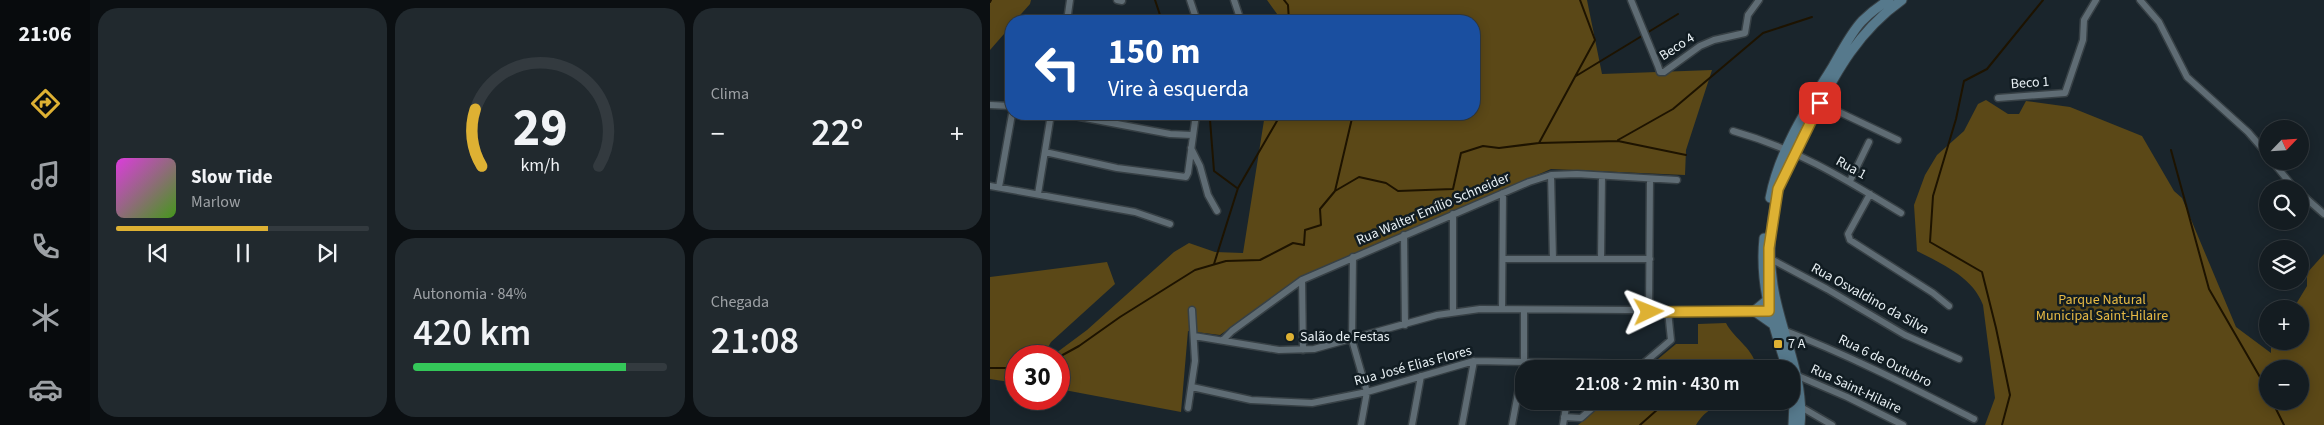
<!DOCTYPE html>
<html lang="pt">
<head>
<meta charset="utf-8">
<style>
	:root { --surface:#141c21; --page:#21292e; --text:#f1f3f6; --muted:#9da1a5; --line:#333a3f; --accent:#deb133 }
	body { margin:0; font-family:"Source Sans 3",sans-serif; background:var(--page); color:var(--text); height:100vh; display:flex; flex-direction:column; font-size:19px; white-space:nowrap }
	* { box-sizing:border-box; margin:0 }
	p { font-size:16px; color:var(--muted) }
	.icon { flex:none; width:28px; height:28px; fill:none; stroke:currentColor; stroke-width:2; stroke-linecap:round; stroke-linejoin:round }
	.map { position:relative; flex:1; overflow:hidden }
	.sheet { display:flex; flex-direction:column; gap:8px; padding:8px; background:#0b0f12; width:900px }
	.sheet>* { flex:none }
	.guide { position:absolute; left:15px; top:15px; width:475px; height:105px; border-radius:20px; box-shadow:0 2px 12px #0003,0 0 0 1px var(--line); background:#1a4fa0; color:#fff; overflow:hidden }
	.needle { width:32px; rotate:65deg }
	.fabs { position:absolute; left:1269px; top:120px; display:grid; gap:10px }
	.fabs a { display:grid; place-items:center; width:50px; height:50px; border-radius:50%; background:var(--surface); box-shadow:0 2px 12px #0003,0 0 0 1px var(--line); font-size:25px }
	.speed { position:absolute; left:15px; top:345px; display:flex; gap:10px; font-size:25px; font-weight:700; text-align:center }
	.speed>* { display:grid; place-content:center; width:65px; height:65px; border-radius:50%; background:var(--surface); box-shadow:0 2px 12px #0003,0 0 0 1px var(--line); line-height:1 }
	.speed .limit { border:8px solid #d22; background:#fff; color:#111 }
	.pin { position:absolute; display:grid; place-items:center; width:42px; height:42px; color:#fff; margin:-21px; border-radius:10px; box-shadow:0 2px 8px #0006 }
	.me { position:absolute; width:55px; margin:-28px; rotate:88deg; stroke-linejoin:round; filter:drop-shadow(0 0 4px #0008) }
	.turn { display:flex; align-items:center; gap:18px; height:105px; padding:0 20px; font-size:22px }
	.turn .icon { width:65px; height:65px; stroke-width:2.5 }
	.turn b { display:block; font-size:35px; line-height:42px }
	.big { font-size:38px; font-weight:600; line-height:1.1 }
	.sheet .card { flex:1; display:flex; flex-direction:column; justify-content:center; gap:8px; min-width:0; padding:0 18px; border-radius:20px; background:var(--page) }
	.sheet .dial { align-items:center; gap:0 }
	.dial svg { height:130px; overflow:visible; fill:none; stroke:var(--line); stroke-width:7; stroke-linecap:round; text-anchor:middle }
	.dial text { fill:var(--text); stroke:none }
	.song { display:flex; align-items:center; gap:15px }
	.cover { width:60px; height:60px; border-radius:8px; background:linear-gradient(135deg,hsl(300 70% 55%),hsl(100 70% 35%)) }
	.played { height:5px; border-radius:2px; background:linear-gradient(90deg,var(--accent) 60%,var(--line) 60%) }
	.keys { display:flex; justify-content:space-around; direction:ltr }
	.heat { display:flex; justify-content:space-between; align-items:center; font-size:28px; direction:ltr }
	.charge { height:8px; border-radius:4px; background:linear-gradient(90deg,#34c759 84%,var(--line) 0) }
	.sheet .tiles { flex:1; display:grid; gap:8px; grid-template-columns:repeat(3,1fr) }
	.card:first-child { grid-row:span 2 }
	.trip { position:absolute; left:525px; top:360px; width:285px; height:50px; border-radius:20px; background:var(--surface); box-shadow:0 2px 12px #0003,0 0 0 1px var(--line); font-weight:600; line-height:50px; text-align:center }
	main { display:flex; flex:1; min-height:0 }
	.tabs { display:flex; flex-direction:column; width:90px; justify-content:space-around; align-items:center; background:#080b0d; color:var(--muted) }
	.tabs .icon { width:35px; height:35px }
	.tabs .current { color:var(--accent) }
	.tabs b { font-size:22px; color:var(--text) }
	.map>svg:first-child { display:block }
	.green { fill:#5b4817; fill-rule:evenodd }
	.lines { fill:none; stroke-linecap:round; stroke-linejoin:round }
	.stream { stroke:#1d1300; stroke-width:2 }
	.minor-casing { stroke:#374045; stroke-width:9 }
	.secondary-casing { stroke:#374045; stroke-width:11 }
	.minor { stroke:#5f6c74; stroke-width:6 }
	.secondary { stroke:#56798c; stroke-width:9 }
	.route-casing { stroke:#907321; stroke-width:12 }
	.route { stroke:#deb133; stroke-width:9 }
	.poi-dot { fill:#deb133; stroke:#111c22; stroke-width:2 }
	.labels { text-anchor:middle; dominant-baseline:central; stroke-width:5; stroke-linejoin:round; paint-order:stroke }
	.street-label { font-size:14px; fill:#e7eff3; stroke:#111c22 }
	.park-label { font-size:14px; fill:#e8bb45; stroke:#111c22 }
	.poi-label { font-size:14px; fill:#e7eff3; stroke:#111c22; text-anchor:start }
</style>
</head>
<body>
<main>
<nav class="tabs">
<b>21:06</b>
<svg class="icon current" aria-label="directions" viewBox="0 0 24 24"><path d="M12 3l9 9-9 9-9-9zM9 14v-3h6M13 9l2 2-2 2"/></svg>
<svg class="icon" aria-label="music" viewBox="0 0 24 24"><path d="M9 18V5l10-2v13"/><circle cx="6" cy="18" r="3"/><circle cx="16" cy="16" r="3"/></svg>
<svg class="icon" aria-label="phone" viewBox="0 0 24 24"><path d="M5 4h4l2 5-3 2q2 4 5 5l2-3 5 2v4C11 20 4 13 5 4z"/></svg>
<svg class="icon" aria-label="climate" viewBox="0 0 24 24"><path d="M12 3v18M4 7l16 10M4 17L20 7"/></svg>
<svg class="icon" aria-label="car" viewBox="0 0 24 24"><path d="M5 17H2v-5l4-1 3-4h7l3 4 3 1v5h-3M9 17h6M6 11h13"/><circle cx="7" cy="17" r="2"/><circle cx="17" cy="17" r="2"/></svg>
</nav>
<section class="sheet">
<div class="tiles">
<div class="card">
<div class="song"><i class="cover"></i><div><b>Slow Tide</b><p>Marlow</p></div></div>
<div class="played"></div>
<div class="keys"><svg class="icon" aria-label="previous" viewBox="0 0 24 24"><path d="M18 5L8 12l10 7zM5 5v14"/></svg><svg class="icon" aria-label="pause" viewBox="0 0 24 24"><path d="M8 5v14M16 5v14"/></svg><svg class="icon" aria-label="next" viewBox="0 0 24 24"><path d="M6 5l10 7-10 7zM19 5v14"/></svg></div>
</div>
<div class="card dial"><svg viewBox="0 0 100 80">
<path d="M14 69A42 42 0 1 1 86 69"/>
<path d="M14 69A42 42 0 0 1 10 34" stroke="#deb133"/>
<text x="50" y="56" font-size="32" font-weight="700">29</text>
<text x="50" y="72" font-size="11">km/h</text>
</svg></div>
<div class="card"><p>Clima</p>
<div class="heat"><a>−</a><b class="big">22°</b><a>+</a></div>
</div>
<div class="card"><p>Autonomia · 84%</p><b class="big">420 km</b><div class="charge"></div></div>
<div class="card"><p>Chegada</p><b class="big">21:08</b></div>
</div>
</section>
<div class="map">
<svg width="1334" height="425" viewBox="0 0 1334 425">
	<rect width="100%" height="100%" fill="#1a252c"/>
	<path class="green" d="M0 0H41L40 4 25 21H21V26L0 50Z
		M277 0H597L612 74 722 70 696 150 695 175 561 169 310 278 230 335 198 331 191 412 69 389V356H62L97 330 184 252 199 243 225 252 253 253 275 114H484V21H290V18Z
		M996 100 1018 114H1029L1036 101 1080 107 1152 136 1184 191 1192 198 1246 327 1281 353V341H1310V309H1303L1317 286V273L1334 254V425H995L1005 398 993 305C983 277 952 264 927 251L924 205 935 175 947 155 974 131 988 104ZM1278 369H1310V401H1278Z
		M117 262 125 284 61 342 53 356H26V383L0 379V277Z
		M736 323C744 339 766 350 766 369H656L686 344H708V324Z
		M617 401H750L747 405C728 405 717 407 706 425H588Z"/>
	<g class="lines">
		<path class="stream" d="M165 0 172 21
			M294 0 298 5 299 21
			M0 2 1 0
			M586 76 688 14
			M217 114 220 120 224 171 247 188
			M628 140 683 109 773 33 822 17
			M549 143 605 40 590 0
			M1181 150 1219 289 1278 391
			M345 191 363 114
			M224 264 248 188 291 114
			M69 357 89 346 130 317 205 270 236 261 270 260 303 243 314 245 315 230 331 225 330 209 345 191 369 177 396 183 408 191 463 189 471 153 493 146 509 148 549 143 628 141 696 155
			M0 368H26
			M1282 401 1294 425
			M650 425 677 401
			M1012 425 1020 395 1006 328 992 272 940 242 943 196 966 119 974 81 997 69 1053 0"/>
		<defs>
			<path id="minor" d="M127 0 132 1
				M200 0 207 21
				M244 0 251 21
				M641 0 668 66 670 72H674L710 46 724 40 755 33 758 15 769 0
				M1150 0 1169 22 1197 77 1258 132 1278 155
				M77 21 80 0
				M1008 98 1075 93 1093 40 1094 20 1106 0
				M830 103 908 140
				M0 105 21 106
				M74 114 180 134 202 135
				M743 131C807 149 855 179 911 213
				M201 148 210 166 218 195 227 211
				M55 152 127 168 196 177 198 173 206 114
				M1282 161 1305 189
				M561 175 563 259
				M860 181 879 142
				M0 186 145 212 180 224
				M9 187 22 114
				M1310 193 1334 214
				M48 194 61 114
				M880 194 858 234 860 240 943 293 959 306
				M414 235 415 325
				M363 257 362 340 377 392 371 425
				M779 258 837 289 915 335 969 359
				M513 259H660
				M611 259 612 176
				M312 280 313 350
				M512 309 513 193
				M463 312V214
				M659 312 660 179
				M793 330C859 355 921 387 984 419
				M204 336 289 350 324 349 447 315 490 309 779 311
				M233 340 242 331 312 280 539 182 561 175 587 174 687 180
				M647 369 681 340 678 311
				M808 376 857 397 913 425
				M202 387 261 400 322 403 377 392 484 361 653 364
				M811 407 842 425
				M198 408 205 361 202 310
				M574 417 591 418 610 401
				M422 425 431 376
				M472 425 484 361
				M522 425 534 361V310
				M573 425 577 401"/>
			<path id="secondary" d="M780 198C789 150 818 107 843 66 852 51 860 34 872 21 880 13 889 6 899 0
				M774 238C769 287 783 323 797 369
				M776 301 764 311 784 325
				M801 384 804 402 803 425
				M810 425C815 376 790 332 783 285 778 253 780 223 788 191 793 169 806 149 816 129 843 79 864 34 912 0"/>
		</defs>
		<use href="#minor" class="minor-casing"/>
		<use href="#secondary" class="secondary-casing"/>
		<use href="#minor" class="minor"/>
		<use href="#secondary" class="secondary"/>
	</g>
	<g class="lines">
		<defs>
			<path id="route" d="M659 312 779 311V248L788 189 830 103"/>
		</defs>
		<use href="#route" class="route-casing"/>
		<use href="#route" class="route"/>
	</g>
	<g class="poi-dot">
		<circle cx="300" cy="337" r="5"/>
		<rect x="783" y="339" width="10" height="10" rx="2.5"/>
	</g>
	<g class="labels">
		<g class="street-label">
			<text transform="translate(687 47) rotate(-33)">Beco 4</text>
			<text transform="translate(1040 83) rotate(-4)">Beco 1</text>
			<text transform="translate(861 168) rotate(29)">Rua 1</text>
			<text transform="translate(443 209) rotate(-23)">Rua Walter Emílio Schneider</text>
			<text transform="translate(880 299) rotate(29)">Rua Osvaldino da Silva</text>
			<text transform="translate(895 361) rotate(26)">Rua 6 de Outubro</text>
			<text transform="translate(423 366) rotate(-15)">Rua José Elias Flores</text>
			<text transform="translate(866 389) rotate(25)">Rua Saint-Hilaire</text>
		</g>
		<g class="park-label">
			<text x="1112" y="300">Parque Natural<tspan x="1112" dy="16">Municipal Saint-Hilaire</tspan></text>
		</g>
		<g class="poi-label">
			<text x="310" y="337">Salão de Festas</text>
			<text x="798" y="344">7 A</text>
		</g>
	</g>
</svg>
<div class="fabs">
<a><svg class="needle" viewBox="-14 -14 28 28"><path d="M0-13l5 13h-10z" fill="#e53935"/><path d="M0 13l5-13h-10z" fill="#9da1a5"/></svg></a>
<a><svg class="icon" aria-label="search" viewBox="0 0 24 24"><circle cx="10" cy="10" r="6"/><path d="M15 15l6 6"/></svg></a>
<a><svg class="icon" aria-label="layers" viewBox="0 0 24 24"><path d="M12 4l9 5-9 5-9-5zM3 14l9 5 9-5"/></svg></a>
<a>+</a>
<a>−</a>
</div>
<div class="speed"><div class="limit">30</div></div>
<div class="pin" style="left:830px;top:103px;background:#d93025"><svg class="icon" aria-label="arrive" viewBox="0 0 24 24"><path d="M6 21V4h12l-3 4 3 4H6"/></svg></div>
<svg class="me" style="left:659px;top:312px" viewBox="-20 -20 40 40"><path d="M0-17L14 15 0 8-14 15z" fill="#deb133" stroke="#fff" stroke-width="4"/></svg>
<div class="trip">21:08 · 2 min · 430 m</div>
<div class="guide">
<div class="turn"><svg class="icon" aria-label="left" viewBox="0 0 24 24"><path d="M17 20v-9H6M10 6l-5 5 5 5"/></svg><div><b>150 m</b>Vire à esquerda</div></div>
</div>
</div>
</main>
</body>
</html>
